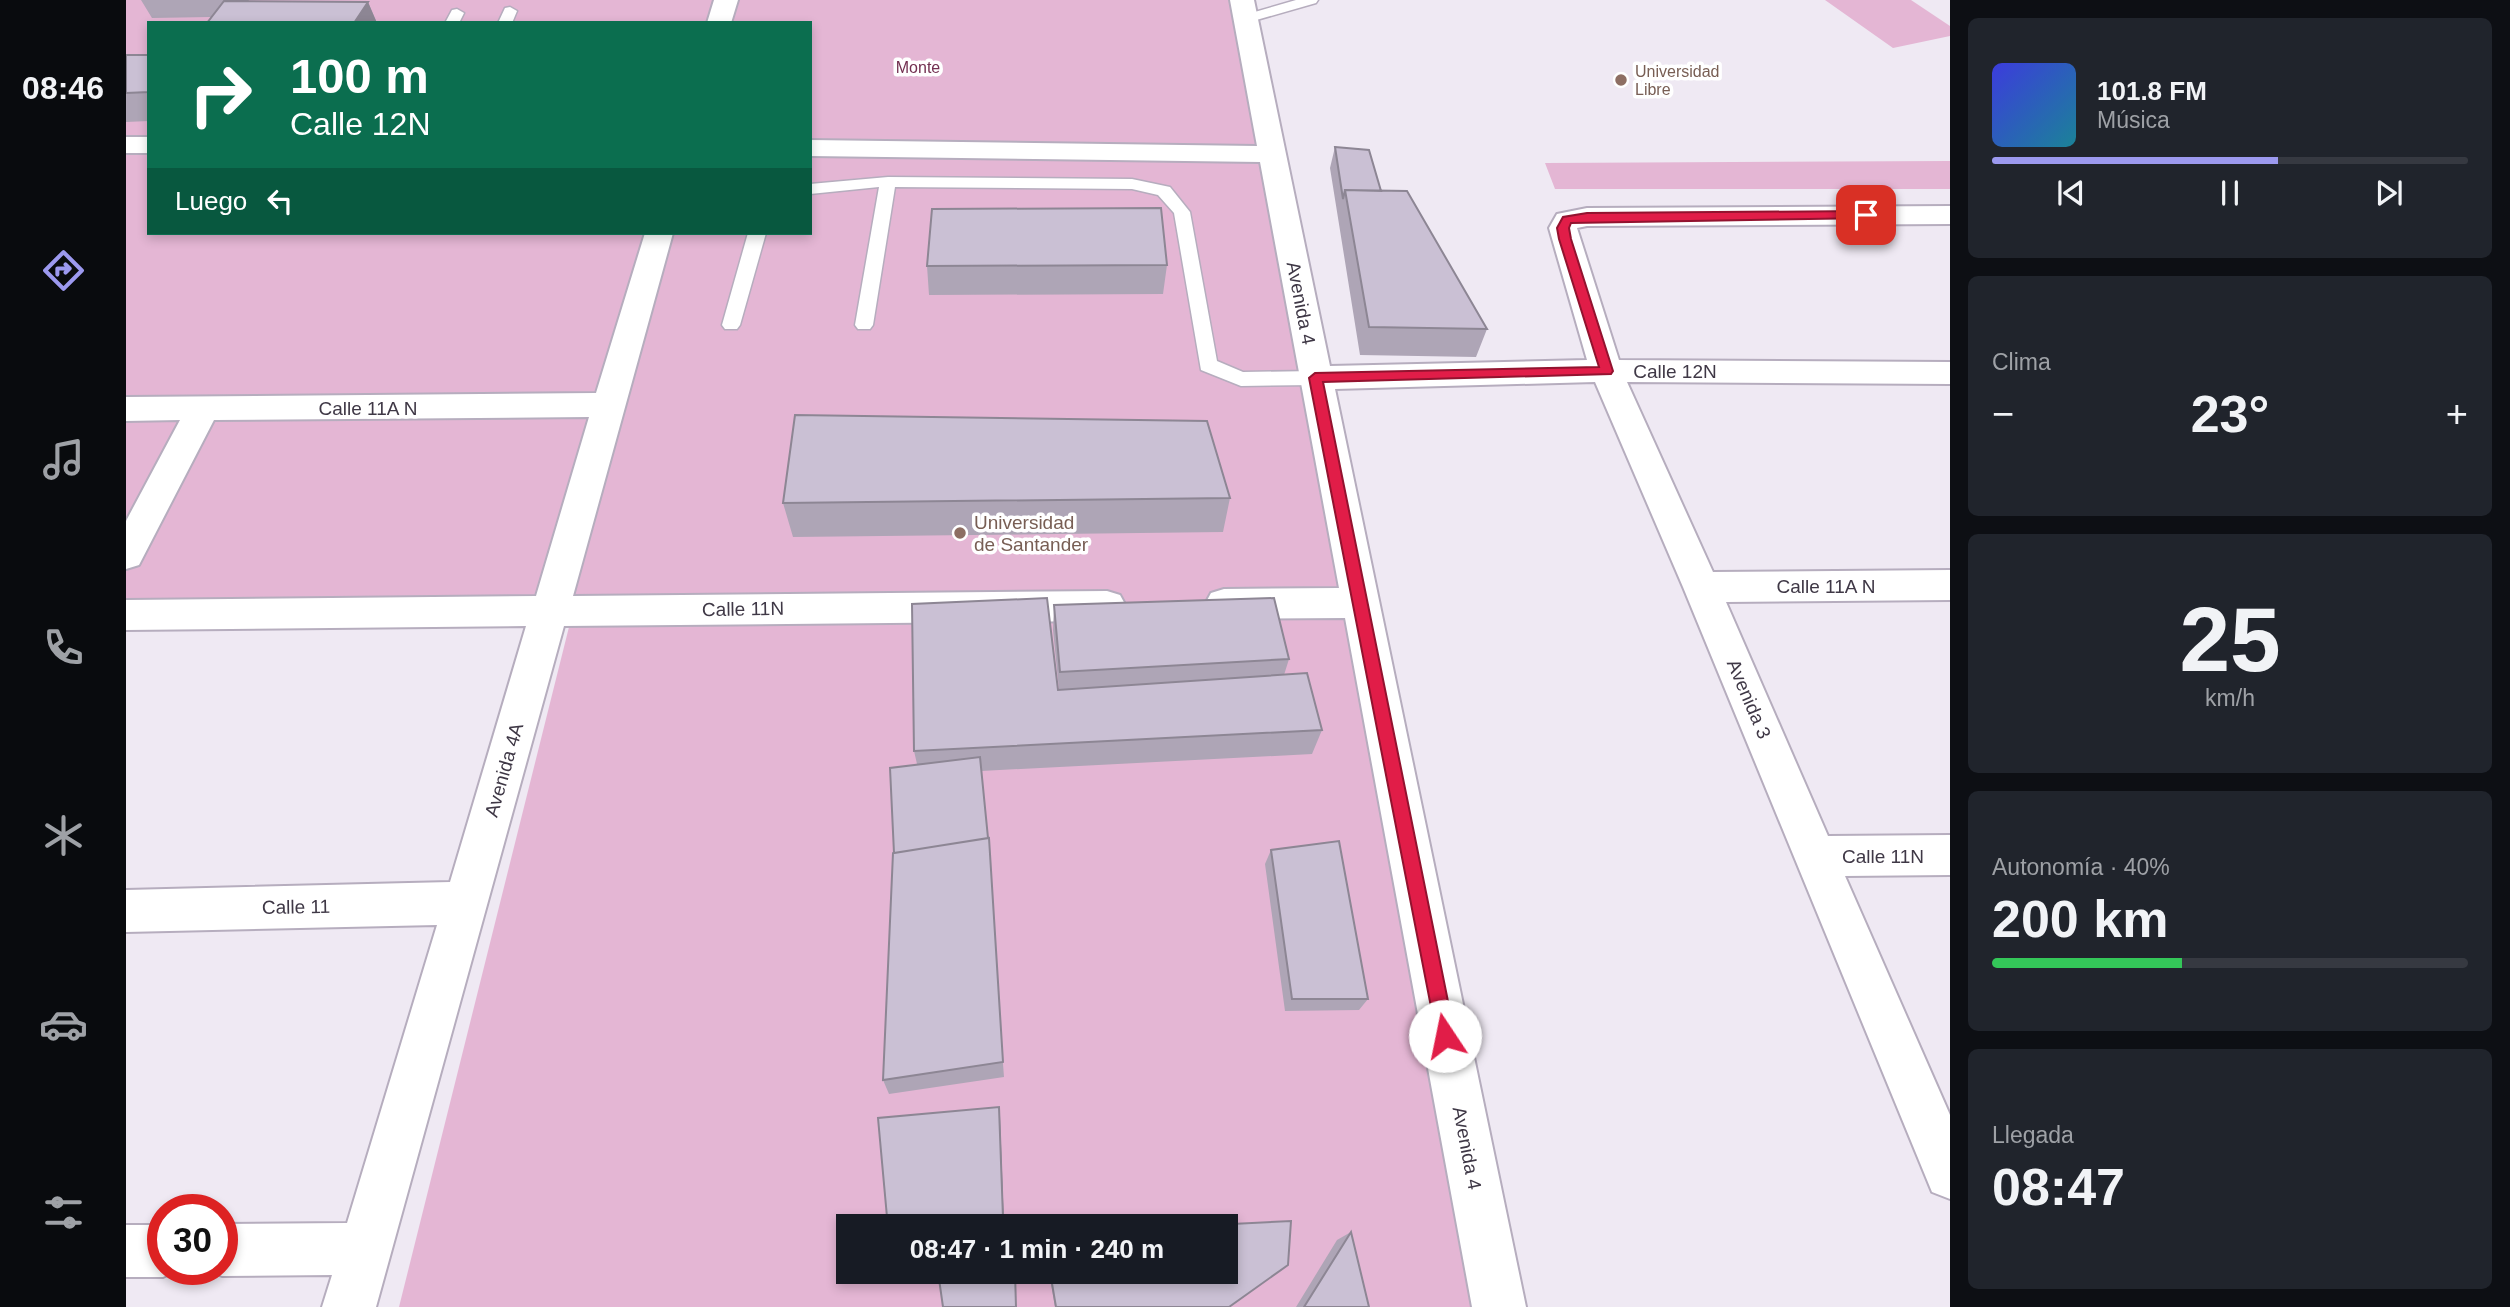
<!DOCTYPE html>
<html lang="es">
<head>
<meta charset="utf-8">
<style>
	:root { --surface:#171b24; --page:#20242c; --text:#f1f3f6; --muted:#9ea1a6; --line:#363941; --accent:#9c99ef }
	body { margin:0; font-family:Arial,sans-serif; background:var(--page); color:var(--text); height:100vh; display:flex; flex-direction:column; font-size:26px; white-space:nowrap }
	* { box-sizing:border-box; margin:0 }
	p { font-size:23px; color:var(--muted) }
	.icon { flex:none; width:38px; height:38px; fill:none; stroke:currentColor; stroke-width:2; stroke-linecap:round; stroke-linejoin:round }
	.map { position:relative; flex:1; overflow:hidden }
	.panel { display:flex; flex-direction:column; gap:18px; padding:18px; background:#0d0f14; width:560px }
	.panel>* { flex:none }
	.guide { position:absolute; left:21px; top:21px; width:665px; height:214px; border-radius:0px; box-shadow:0 4px 10px #0003; background:#0b6e4f; color:#fff; overflow:hidden }
	.speed { position:absolute; left:21px; top:1194px; display:flex; gap:14px; font-size:35px; font-weight:700; text-align:center }
	.speed>* { display:grid; place-content:center; width:91px; height:91px; border-radius:50%; background:var(--surface); box-shadow:0 4px 10px #0003; line-height:1 }
	.speed .limit { border:10px solid #d22; background:#fff; color:#111 }
	.pin { position:absolute; display:grid; place-items:center; width:60px; height:60px; color:#fff; margin:-30px; border-radius:14px; box-shadow:0 4px 10px #0006 }
	.me { position:absolute; width:77px; margin:-38px; rotate:349deg; stroke-linejoin:round; filter:drop-shadow(0 0 5px #0008) }
	.turn { display:flex; align-items:center; gap:24px; height:147px; padding:0 28px; font-size:32px }
	.turn .icon { width:91px; height:91px; stroke-width:2.5 }
	.turn b { display:block; font-size:49px; line-height:60px }
	.then { display:flex; align-items:center; height:66px; padding:0 28px; background:#0003; gap:14px; font-size:26px }
	.big { font-size:52px; font-weight:700; line-height:1.1 }
	.panel .widget { flex:1; display:flex; flex-direction:column; justify-content:center; gap:10px; min-width:0; padding:0 24px; border-radius:10px; background:var(--page) }
	.panel .dial { align-items:center; gap:0 }
	.dial b { font-size:91px; line-height:1 }
	.song { display:flex; align-items:center; gap:21px }
	.cover { width:84px; height:84px; border-radius:10px; background:linear-gradient(135deg,hsl(240 70% 55%),hsl(190 70% 35%)) }
	.played { height:7px; border-radius:4px; background:linear-gradient(90deg,var(--accent) 60%,var(--line) 60%) }
	.keys { display:flex; justify-content:space-around; direction:ltr }
	.heat { display:flex; justify-content:space-between; align-items:center; font-size:38px; direction:ltr }
	.charge { height:10px; border-radius:5px; background:linear-gradient(90deg,#34c759 40%,var(--line) 0) }
	.trip { position:absolute; left:710px; top:1214px; width:402px; height:70px; border-radius:0px; background:var(--surface); box-shadow:0 4px 10px #0003; font-weight:700; line-height:70px; text-align:center }
	main { display:flex; flex:1; min-height:0 }
	.dock { display:flex; flex-direction:column; width:126px; justify-content:space-around; align-items:center; background:#090b0e; color:var(--muted) }
	.dock .icon { width:49px; height:49px }
	.dock .active { color:var(--accent) }
	.dock b { font-size:32px; color:var(--text) }
	.map>svg:first-child { display:block }
	.green { fill:#e4b6d4; fill-rule:evenodd }
	.lines { fill:none; stroke-linecap:round; stroke-linejoin:round }
	.lane-casing { stroke:#b6adbe; stroke-width:3 }
	.street-casing { stroke:#b6adbe; stroke-width:4 }
	.lane { fill:#fff; fill-rule:evenodd }
	.street { fill:#fff; fill-rule:evenodd }
	.wall { fill:#aea5b6 }
	.shaded-wall { fill:#8d8694 }
	.building { fill:#cac0d4; stroke:#8d8694; stroke-width:2 }
	.route { fill:#e11d48; stroke:#92132f; stroke-width:2 }
	.education-dot { fill:#8d6e63; stroke:#fff; stroke-width:2.5 }
	.labels { text-anchor:middle; dominant-baseline:central; stroke-width:7; stroke-linejoin:round; paint-order:stroke }
	.far-park-label { font-size:16px; fill:#733051; stroke:#fff }
	.far-education-label { font-size:16px; fill:#785e54; stroke:#fff; text-anchor:start }
	.street-label { font-size:19px; fill:#3f3846; stroke:#fff }
	.education-label { font-size:19px; fill:#785e54; stroke:#fff; text-anchor:start }
</style>
</head>
<body>
<main>
<nav class="dock">
<b>08:46</b>
<svg class="icon active" aria-label="directions" viewBox="0 0 24 24"><path d="M12 3l9 9-9 9-9-9zM9 14v-3h6M13 9l2 2-2 2"/></svg>
<svg class="icon" aria-label="music" viewBox="0 0 24 24"><path d="M9 18V5l10-2v13"/><circle cx="6" cy="18" r="3"/><circle cx="16" cy="16" r="3"/></svg>
<svg class="icon" aria-label="phone" viewBox="0 0 24 24"><path d="M5 4h4l2 5-3 2q2 4 5 5l2-3 5 2v4C11 20 4 13 5 4z"/></svg>
<svg class="icon" aria-label="climate" viewBox="0 0 24 24"><path d="M12 3v18M4 7l16 10M4 17L20 7"/></svg>
<svg class="icon" aria-label="car" viewBox="0 0 24 24"><path d="M5 17H2v-5l4-1 3-4h7l3 4 3 1v5h-3M9 17h6M6 11h13"/><circle cx="7" cy="17" r="2"/><circle cx="17" cy="17" r="2"/></svg>
<svg class="icon" aria-label="filters" viewBox="0 0 24 24"><path d="M4 7h16M4 17h16"/><circle cx="9" cy="7" r="2"/><circle cx="15" cy="17" r="2"/></svg>
</nav>
<div class="map">
<svg width="1824" height="1307" viewBox="0 0 1824 1307">
	<rect width="100%" height="100%" fill="#efe9f3"/>
	<path class="green" d="M0 0H1116L1386 1307H273L444 623 0 629ZM23 23H684V233H23ZM723 1227H1101V1272H723Z
		M1699 0H1785L1824 26V36L1767 48Z
		M1824 161V189H1429L1419 163Z"/>
	<g class="lines">
		<defs>
			<path id="lane" d="M1170 0H1192L1190 3 1120 23 1113 19 1115 16Z
				M384 7 391 11 386 23H372L379 8Z
				M331 9 338 13 333 23H319L326 10Z
				M762 177 1006 179 1044 187 1064 212 1091 361 1117 372 1189 371 1196 373 1199 378 1196 383 1189 385 1115 386 1075 370 1048 213 1032 195 1006 189 769 187 747 325 744 329H732L729 325 753 187 684 194V184Z
				M622 233H640L614 325 611 329H599L596 325Z"/>
			<path id="street" d="M588 0H612L605 23H581Z
				M1104 0H1128L1204 366 1461 360 1423 228 1431 214 1461 208 1824 206V224L1461 226 1451 228 1493 360 1824 362V384L1501 382 1587 572 1824 570V600L1600 602 1702 836 1824 835V875L1719 876 1824 1115V1199L1806 1192 1557 587 1469 382 1209 389 1400 1307H1346L1219 618 1098 619 1085 615 1079 604 1085 593 1098 589 1213 588 1134 162 684 156V140L1131 146Z
				M0 137H23V153H0Z
				M519 233H547L447 596 981 591 994 595 1000 606 994 617 981 621 438 626 250 1307H196L206 1275 96 1276 78 1269H96V1224L221 1223 311 925 0 932V890L324 882 400 626 0 630V600L410 596 463 417 88 420 13 565 0 569V521L54 420 0 421V397L470 393Z
				M0 1225H37V1269H55L37 1277H0Z"/>
		</defs>
		<use href="#lane" class="lane-casing"/>
		<use href="#street" class="street-casing"/>
		<use href="#lane" class="lane"/>
		<use href="#street" class="street"/>
	</g>
	<path class="wall" d="M15 0H123L122 1 242 2 251 23H81L85 17 26 18Z
		M0 55H23V121L0 122Z
		M1209 147 1361 329 1350 357 1234 355 1204 168Z
		M1041 265 1037 294 803 295 801 266Z
		M1104 498 1097 532 667 537 657 503Z
		M928 605 1163 659 1158 675 1196 730 1186 754 855 771 878 1077 763 1094 757 1080 768 853 791 764 788 751 933 690 927 630Z
		M1145 850 1242 999 1233 1010 1159 1011 1139 864Z
		M873 1107 878 1225 766 1223 761 1217Z
		M1225 1232 1243 1307H1170L1211 1240Z
		M923 1272H1101L1103 1307H929Z"/>
	<path class="shaded-wall" d="M101 0H123L111 17Z
		M242 2 251 23H228Z
		M873 1107 874 1116 878 1225 877 1218Z"/>
	<path class="building" d="M98 1 242 2 228 23H81Z
		M0 55H23V92L0 93Z
		M1209 147 1243 150 1255 191 1219 190 1217 199Z
		M1219 190 1281 191 1361 329 1243 327Z
		M1035 208 1041 265 801 266 806 209Z
		M669 415 1081 421 1104 498 657 503Z
		M921 598 932 690 1181 673 1196 730 788 751 786 604Z
		M1148 598 1163 659 934 672 928 605Z
		M854 757 862 838 768 853 764 768Z
		M863 838 877 1062 757 1080 767 853Z
		M1213 841 1242 999H1166L1145 850Z
		M873 1107 877 1218H857L863 1227H807L806 1217H761L752 1118Z
		M1165 1221 1162 1265 1103 1307H930L924 1272H1101V1227H1046Z
		M1225 1232 1243 1307H1178Z
		M812 1272H889L890 1307H817Z"/>
	<path class="route" d="M1740 211 1746 215 1744 218 1445 223 1443 228 1445 239 1487 371 1485 374 1197 382 1329 1036 1326 1043 1319 1046 1312 1043 1183 378 1189 373 1473 367 1433 239 1431 228 1437 217 1461 213Z"/>
	<g class="education-dot">
		<circle cx="1495" cy="80" r="7"/>
		<circle cx="834" cy="533" r="7"/>
	</g>
	<g class="labels">
		<g class="far-park-label">
			<text x="792" y="67">Monte</text>
		</g>
		<g class="far-education-label">
			<text x="1509" y="71">Universidad<tspan x="1509" dy="18">Libre</tspan></text>
		</g>
		<g class="street-label">
			<text transform="translate(1175 303) rotate(79)">Avenida 4</text>
			<text x="1549" y="371">Calle 12N</text>
			<text x="242" y="408">Calle 11A N</text>
			<text x="1700" y="586">Calle 11A N</text>
			<text transform="translate(617 609) rotate(-1)">Calle 11N</text>
			<text transform="translate(1623 699) rotate(67)">Avenida 3</text>
			<text transform="translate(378 770) rotate(-74)">Avenida 4A</text>
			<text x="1757" y="856">Calle 11N</text>
			<text transform="translate(170 907) rotate(-1)">Calle 11</text>
			<text transform="translate(1341 1148) rotate(79)">Avenida 4</text>
		</g>
		<g class="education-label">
			<text x="848" y="522">Universidad<tspan x="848" dy="22">de Santander</tspan></text>
		</g>
	</g>
</svg>
<div class="speed"><div class="limit">30</div></div>
<div class="pin" style="left:1740px;top:215px;background:#d93025"><svg class="icon" aria-label="arrive" viewBox="0 0 24 24"><path d="M6 21V4h12l-3 4 3 4H6"/></svg></div>
<svg class="me" style="left:1319px;top:1036px" viewBox="-20 -20 40 40"><circle r="19" fill="#fff"/><path d="M0-13L10 11 0 6-10 11z" fill="#e11d48"/></svg>
<div class="trip">08:47 · 1 min · 240 m</div>
<div class="guide">
<div class="turn"><svg class="icon" aria-label="right" viewBox="0 0 24 24"><path d="M7 20v-9h11M14 6l5 5-5 5"/></svg><div><b>100 m</b>Calle 12N</div></div>
<div class="then">Luego<svg class="icon" aria-label="left" viewBox="0 0 24 24"><path d="M17 20v-9H6M10 6l-5 5 5 5"/></svg></div>
</div>
</div>
<section class="panel">
<div class="widget">
<div class="song"><i class="cover"></i><div><b>101.8 FM</b><p>Música</p></div></div>
<div class="played"></div>
<div class="keys"><svg class="icon" aria-label="previous" viewBox="0 0 24 24"><path d="M18 5L8 12l10 7zM5 5v14"/></svg><svg class="icon" aria-label="pause" viewBox="0 0 24 24"><path d="M8 5v14M16 5v14"/></svg><svg class="icon" aria-label="next" viewBox="0 0 24 24"><path d="M6 5l10 7-10 7zM19 5v14"/></svg></div>
</div>
<div class="widget"><p>Clima</p>
<div class="heat"><a>−</a><b class="big">23°</b><a>+</a></div>
</div>
<div class="widget dial"><b>25</b><p>km/h</p></div>
<div class="widget"><p>Autonomía · 40%</p><b class="big">200 km</b><div class="charge"></div></div>
<div class="widget"><p>Llegada</p><b class="big">08:47</b></div>
</section>
</main>
</body>
</html>
